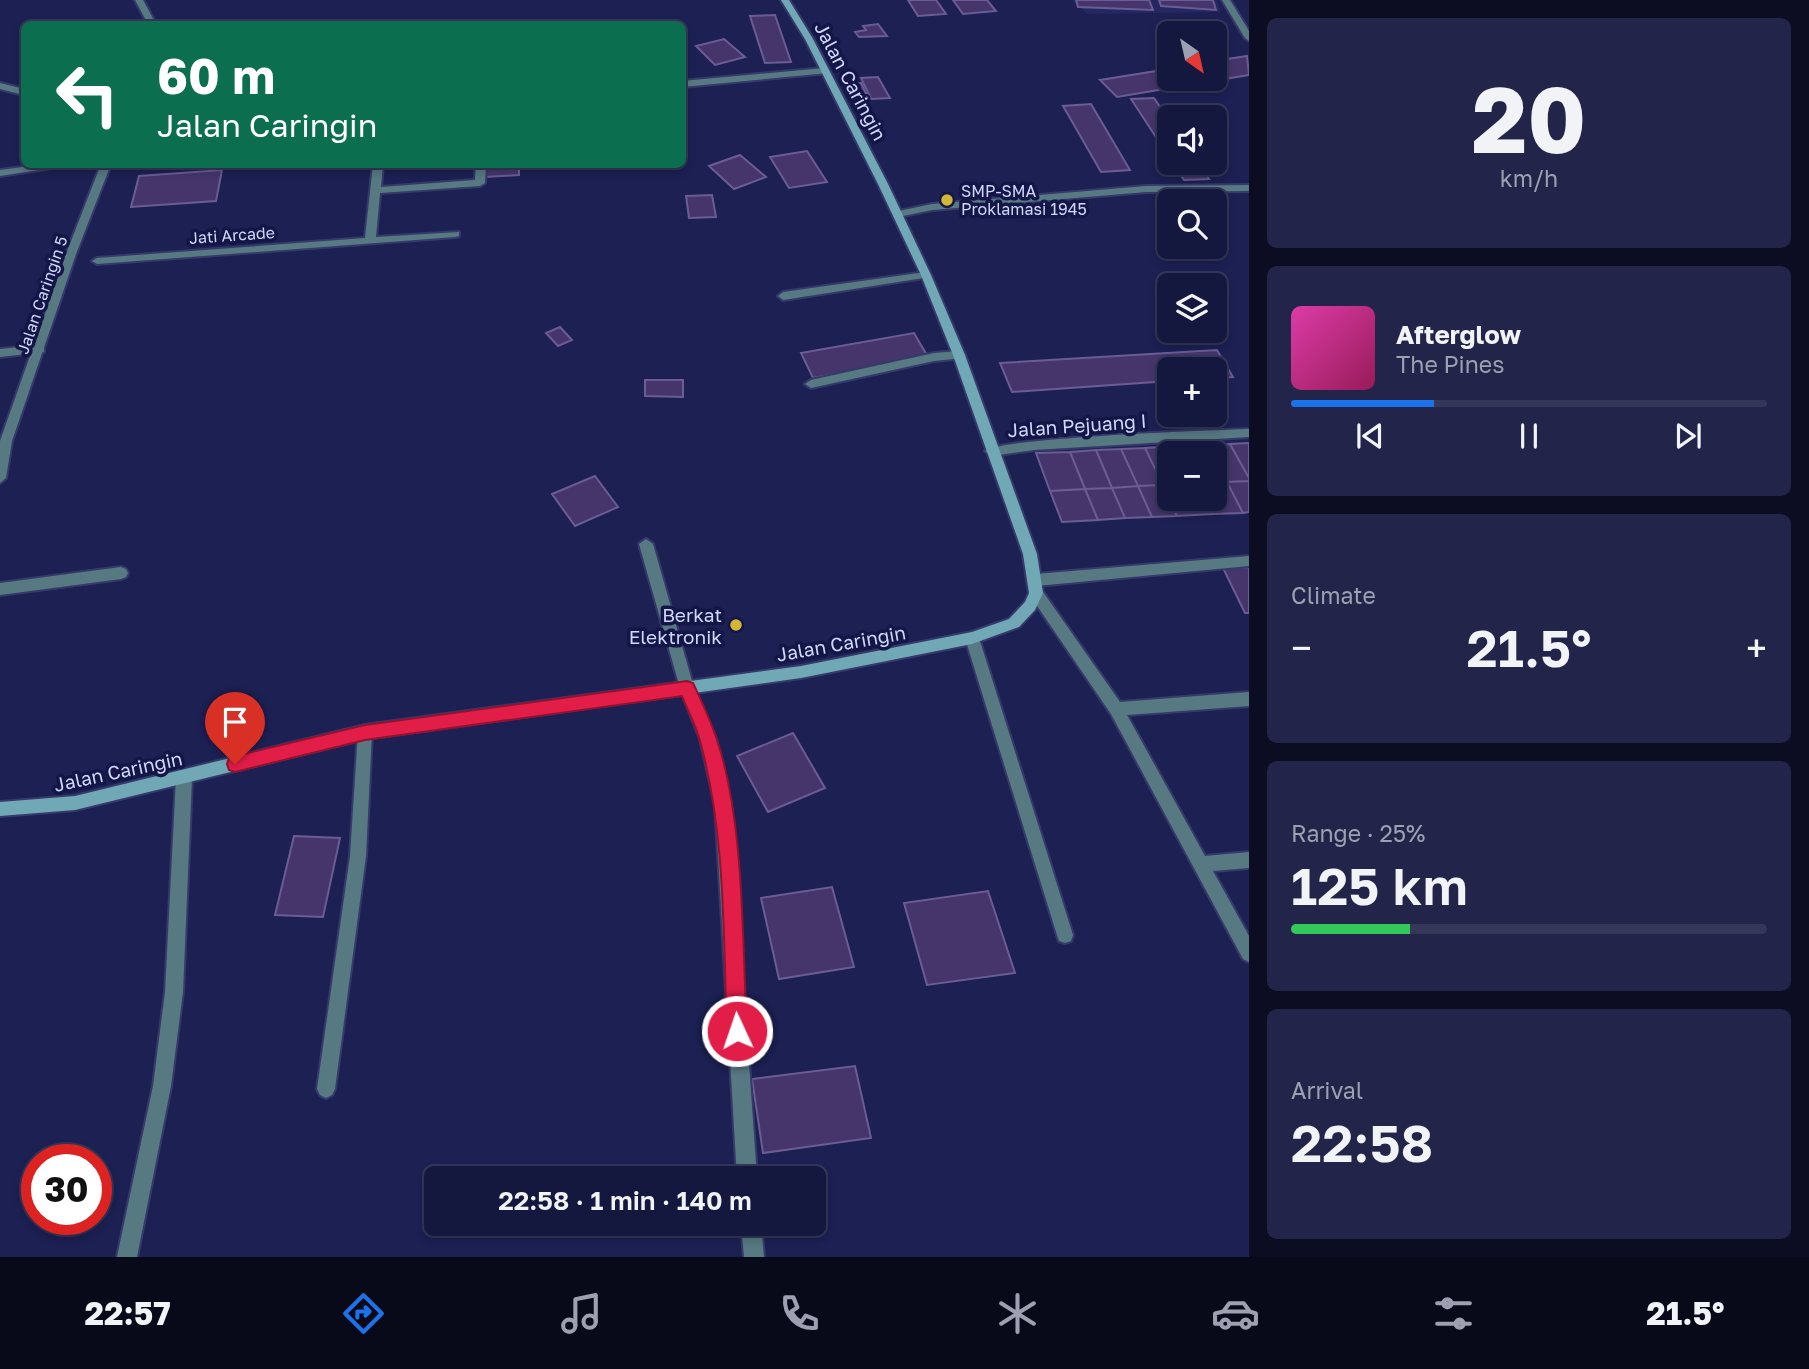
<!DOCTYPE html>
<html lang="en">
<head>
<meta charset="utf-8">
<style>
	:root { --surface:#15183e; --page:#222549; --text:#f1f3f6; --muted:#9da0b0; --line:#343758; --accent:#1a73e8 }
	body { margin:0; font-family:"Golos Text",sans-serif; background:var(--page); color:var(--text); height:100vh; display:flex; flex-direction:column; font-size:26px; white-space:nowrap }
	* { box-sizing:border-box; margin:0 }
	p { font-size:23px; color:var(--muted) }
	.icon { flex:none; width:38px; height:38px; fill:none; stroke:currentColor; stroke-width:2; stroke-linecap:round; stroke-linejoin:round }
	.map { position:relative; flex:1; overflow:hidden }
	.side { display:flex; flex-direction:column; gap:18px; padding:18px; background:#0c0d22; width:560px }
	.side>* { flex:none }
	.guide { position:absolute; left:21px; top:21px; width:665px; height:147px; border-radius:10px; box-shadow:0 4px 10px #0003,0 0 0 2px var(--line); background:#0b6e4f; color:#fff; overflow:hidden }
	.needle { width:46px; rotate:146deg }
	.tools { position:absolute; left:1157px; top:21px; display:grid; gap:14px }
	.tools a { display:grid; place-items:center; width:70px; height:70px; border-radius:10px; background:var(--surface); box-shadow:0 4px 10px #0003,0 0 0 2px var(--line); font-size:35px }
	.speed { position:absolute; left:21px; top:1144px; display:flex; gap:14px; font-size:35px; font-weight:700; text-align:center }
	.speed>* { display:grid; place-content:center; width:91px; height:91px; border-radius:50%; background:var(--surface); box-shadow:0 4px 10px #0003,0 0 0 2px var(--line); line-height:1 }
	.speed .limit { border:10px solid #d22; background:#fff; color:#111 }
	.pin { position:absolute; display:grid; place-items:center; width:60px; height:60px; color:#fff; margin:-72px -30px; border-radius:50% 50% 50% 0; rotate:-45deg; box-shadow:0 0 7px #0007 }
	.pin .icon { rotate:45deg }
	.me { position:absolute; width:77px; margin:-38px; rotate:357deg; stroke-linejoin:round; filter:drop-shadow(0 0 5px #0008) }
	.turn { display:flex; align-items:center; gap:24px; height:147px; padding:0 21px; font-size:32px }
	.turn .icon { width:91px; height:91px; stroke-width:2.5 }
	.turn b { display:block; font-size:49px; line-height:60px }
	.big { font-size:52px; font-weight:600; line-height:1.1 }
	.side .card { flex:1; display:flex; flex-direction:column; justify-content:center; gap:10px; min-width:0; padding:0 24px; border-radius:10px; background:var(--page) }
	.side .dial { align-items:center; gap:0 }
	.dial b { font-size:91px; line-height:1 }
	.song { display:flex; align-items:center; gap:21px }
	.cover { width:84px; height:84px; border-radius:10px; background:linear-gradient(135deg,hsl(320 70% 55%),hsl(330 70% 35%)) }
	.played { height:7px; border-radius:4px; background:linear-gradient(90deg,var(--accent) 30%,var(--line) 30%) }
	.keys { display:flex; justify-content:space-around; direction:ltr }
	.heat { display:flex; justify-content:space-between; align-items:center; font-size:38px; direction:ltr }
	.charge { height:10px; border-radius:5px; background:linear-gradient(90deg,#34c759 25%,var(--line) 0) }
	.trip { position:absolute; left:424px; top:1166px; width:402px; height:70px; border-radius:10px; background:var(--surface); box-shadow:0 4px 10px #0003,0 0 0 2px var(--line); font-weight:600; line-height:70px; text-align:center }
	.tab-bar { display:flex; height:112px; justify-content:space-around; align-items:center; background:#080a19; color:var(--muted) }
	.tab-bar .icon { width:49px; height:49px }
	.tab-bar .current { color:var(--accent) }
	.tab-bar b { font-size:32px; color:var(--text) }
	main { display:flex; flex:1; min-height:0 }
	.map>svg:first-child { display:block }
	.built { fill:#242861 }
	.building { fill:#45356b; stroke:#6b5c95; stroke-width:2 }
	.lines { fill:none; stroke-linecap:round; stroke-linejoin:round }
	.lane-casing { stroke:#353a6a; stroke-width:4 }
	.street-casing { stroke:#353a6a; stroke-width:4 }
	.secondary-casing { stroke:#353a6a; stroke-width:4 }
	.lane { fill:#577982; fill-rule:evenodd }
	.street { fill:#577982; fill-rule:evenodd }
	.secondary { fill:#70a8b6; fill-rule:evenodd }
	.route { fill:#e11d48; stroke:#92132f; stroke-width:2 }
	.poi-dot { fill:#d4b635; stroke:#141647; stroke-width:2.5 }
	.labels { text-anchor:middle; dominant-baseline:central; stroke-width:7; stroke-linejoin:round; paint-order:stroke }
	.far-poi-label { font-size:16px; fill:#d0d7f8; stroke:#141647; text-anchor:start }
	.far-street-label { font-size:16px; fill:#d0d7f8; stroke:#141647 }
	.street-label { font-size:19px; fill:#d0d7f8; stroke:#141647 }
	.poi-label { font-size:19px; fill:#d0d7f8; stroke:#141647; text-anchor:end }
</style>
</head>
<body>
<main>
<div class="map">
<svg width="1249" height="1257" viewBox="0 0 1249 1257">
	<rect width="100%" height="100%" fill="#1c2053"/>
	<path class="built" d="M1072 0H1217L1221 12 1087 14Z"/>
	<path class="building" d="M908 0H936L946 14 918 16Z
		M953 0H987L996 11 963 14Z
		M1076 0H1149L1153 10 1078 7Z
		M1159 0H1213L1216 10 1161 6Z
		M775 15 791 62 765 63 750 16Z
		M878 24 887 36 859 37 855 32 866 30 863 26Z
		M724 39 745 57 715 65 696 46Z
		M1247 56 1249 75 1117 97 1100 80 1169 69V79H1214V61Z
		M878 77 890 98 871 99 861 78Z
		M861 83 868 98 853 99 847 84Z
		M1154 98 1169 120V157L1131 99Z
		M1091 104 1130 170 1101 172 1063 106Z
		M807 151 827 182 789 188 770 157Z
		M740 155 766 177 734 189 709 166Z
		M1173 163H1198L1209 179 1184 180Z
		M519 166V175L485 177V169Z
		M222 170 216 201 131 207 139 176Z
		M712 195 716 217 689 218 686 196Z
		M560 327 572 340 558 346 546 333Z
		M914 333 928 357 813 378 801 353Z
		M1217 350 1233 377 1214 378V369H1169V381L1012 392 1000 363Z
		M645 380H683V397L645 396Z
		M1249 443V478L1230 444Z
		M1230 444 1249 478V481L1227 482 1208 445Z
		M1208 445 1212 453H1182L1179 446Z
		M1179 446 1182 453H1169V485H1163L1145 448Z
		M1145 448 1163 485 1138 486 1121 449Z
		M1121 449 1138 486 1112 488 1096 450Z
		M1096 450 1112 488 1085 489 1070 452Z
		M1070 452 1085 489 1050 491 1036 453Z
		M1214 458 1227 482 1214 483Z
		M595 476 618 507 575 526 552 494Z
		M1249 481V512L1243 513 1227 482Z
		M1227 482 1243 513 1212 514 1205 499H1214V483Z
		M1163 485 1169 499 1177 516 1152 517 1138 486Z
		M1138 486 1152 517 1125 518 1112 488Z
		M1112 488 1125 518 1098 520 1085 489Z
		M1085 489 1098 520 1062 522 1050 491Z
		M1169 499H1205L1212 514 1177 516Z
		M1249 567V613H1245L1223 568Z
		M793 733 825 788 768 812 737 756Z
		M294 836 340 838 323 917 275 915Z
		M832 887 854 967 779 979 761 898Z
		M988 891 1015 973 927 985 904 903Z
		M855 1066 871 1138 763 1153 752 1079Z"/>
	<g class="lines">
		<defs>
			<path id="lane" d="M1249 185V191L1146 192 932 210 898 217 893 214 894 212 932 204 1146 186Z
				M40 345 44 346V352L0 357V349Z"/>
			<path id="street" d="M135 0H143L156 24H148Z
				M1222 0H1230L1249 31V41L1245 38Z
				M825 68 828 69V73L682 87V81Z
				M0 83 24 89V95L0 89Z
				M45 164H77L0 176V170Z
				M101 164H111L76 254 12 441 6 478 0 483V441L66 254Z
				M373 164H383L381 187 475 180 476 164H486L485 183 480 186 380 193 376 237 459 232V236L455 237 97 264 92 261 97 258 365 238Z
				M926 272 930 273V277L783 300 778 296 783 292Z
				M959 351 965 355 963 358 934 361 811 388 805 384 811 380 934 353Z
				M1249 429V437L1034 450 991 456 985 451C997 438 1215 430 1249 429Z
				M646 539 653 544 694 688 716 739 731 804 757 1178H737L715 804 700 739 680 688 639 544Z
				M1249 556V566L1036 586 1031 584 1029 580 1031 576 1036 574Z
				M121 567 126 569 128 573 126 577 121 579 0 595V583Z
				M1036 587 1041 589 1120 702 1249 692V706L1127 715 1205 856 1249 852V868L1213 871 1249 936V962L1243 959 1111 714 1031 597 1029 593 1031 589Z
				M972 632 977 634 979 638 1073 935 1071 941 1065 943 1059 941 1057 935 965 638 967 634Z
				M365 725 370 727 372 732 366 856 335 1089 332 1095 326 1098 320 1095 317 1089 350 856 358 732 360 727Z
				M184 771 189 773 192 778 183 992 171 1086 137 1257H117L153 1086 165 992 176 778 179 773Z
				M741 1223H761L764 1257H744Z"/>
			<path id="secondary" d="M781 0H789L813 39 888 184 931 275 965 355 1037 554 1043 593 1035 610 1019 627 972 644 801 678 365 739 75 810 0 816V802L75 796 365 725 801 666 972 632 1009 619 1025 602 1029 593 1023 554 953 355 921 275 878 184 805 39Z"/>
		</defs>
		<use href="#lane" class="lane-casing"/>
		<use href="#street" class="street-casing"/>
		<use href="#secondary" class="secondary-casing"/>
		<use href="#lane" class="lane"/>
		<use href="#street" class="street"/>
		<use href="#secondary" class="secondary"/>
	</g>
	<path class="route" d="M687 681 693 683C701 700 710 719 716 737 745 820 742 943 747 1031L744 1038 737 1041 730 1038 727 1031C723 935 726 835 700 741 696 726 688 711 682 696L365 740 235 772 229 770 227 764 229 758 235 756 365 725Z"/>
	<g class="poi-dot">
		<circle cx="947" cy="200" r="7"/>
		<circle cx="736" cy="625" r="7"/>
	</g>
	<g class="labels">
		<g class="far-poi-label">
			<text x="961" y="191">SMP-SMA<tspan x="961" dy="18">Proklamasi 1945</tspan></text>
		</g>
		<g class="far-street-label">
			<text transform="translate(232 235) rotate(-4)">Jati Arcade</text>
			<text transform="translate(42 295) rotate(-71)">Jalan Caringin 5</text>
		</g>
		<g class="street-label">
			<text transform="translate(851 81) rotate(62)">Jalan Caringin</text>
			<text transform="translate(1077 425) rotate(-4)">Jalan Pejuang I</text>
			<text transform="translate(841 643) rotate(-10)">Jalan Caringin</text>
			<text transform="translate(118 771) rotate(-12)">Jalan Caringin</text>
		</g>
		<g class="poi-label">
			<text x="722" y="614">Berkat<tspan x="722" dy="22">Elektronik</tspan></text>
		</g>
	</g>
</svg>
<div class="tools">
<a><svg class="needle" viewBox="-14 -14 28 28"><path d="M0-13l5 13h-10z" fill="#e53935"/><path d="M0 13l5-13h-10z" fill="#9da0b0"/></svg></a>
<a><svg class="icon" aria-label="sound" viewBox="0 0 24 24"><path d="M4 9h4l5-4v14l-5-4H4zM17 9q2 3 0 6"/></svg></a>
<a><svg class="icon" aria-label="search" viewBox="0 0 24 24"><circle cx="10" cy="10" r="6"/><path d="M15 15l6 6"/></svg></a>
<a><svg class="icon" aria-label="layers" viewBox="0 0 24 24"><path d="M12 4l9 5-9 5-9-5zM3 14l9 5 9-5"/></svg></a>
<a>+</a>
<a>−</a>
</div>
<div class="speed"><div class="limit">30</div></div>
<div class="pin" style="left:235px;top:764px;background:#d93025"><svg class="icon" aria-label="arrive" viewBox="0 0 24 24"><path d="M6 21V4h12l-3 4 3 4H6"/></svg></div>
<svg class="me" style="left:737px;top:1031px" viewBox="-20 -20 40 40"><circle r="17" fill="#e11d48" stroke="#fff" stroke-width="3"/><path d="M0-11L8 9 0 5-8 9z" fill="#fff"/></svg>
<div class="trip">22:58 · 1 min · 140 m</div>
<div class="guide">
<div class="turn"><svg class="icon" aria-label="left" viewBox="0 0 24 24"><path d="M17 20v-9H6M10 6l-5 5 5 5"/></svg><div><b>60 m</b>Jalan Caringin</div></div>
</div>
</div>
<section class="side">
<div class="card dial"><b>20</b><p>km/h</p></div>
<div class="card">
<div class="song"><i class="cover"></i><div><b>Afterglow</b><p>The Pines</p></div></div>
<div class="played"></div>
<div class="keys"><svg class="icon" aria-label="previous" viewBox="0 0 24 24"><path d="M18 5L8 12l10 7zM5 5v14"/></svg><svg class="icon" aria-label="pause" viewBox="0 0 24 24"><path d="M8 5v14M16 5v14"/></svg><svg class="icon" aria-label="next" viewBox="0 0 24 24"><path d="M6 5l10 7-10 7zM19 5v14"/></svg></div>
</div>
<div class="card"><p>Climate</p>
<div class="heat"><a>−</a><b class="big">21.5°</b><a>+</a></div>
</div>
<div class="card"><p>Range · 25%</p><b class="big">125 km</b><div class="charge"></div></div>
<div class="card"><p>Arrival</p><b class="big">22:58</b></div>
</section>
</main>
<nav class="tab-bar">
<b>22:57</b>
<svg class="icon current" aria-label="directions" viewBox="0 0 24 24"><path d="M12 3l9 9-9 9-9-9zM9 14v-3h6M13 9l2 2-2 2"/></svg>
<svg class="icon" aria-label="music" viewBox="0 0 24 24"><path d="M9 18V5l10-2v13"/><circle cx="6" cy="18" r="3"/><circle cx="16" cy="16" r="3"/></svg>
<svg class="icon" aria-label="phone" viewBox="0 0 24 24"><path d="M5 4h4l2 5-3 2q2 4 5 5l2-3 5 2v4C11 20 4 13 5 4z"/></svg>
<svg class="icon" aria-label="climate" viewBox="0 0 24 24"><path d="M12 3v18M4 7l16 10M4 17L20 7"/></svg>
<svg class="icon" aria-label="car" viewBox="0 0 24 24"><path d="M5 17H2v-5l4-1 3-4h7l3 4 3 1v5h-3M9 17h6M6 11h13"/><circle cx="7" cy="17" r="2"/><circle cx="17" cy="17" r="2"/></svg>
<svg class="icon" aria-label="filters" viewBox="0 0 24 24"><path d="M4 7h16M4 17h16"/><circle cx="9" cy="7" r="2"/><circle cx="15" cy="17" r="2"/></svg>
<b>21.5°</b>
</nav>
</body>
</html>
